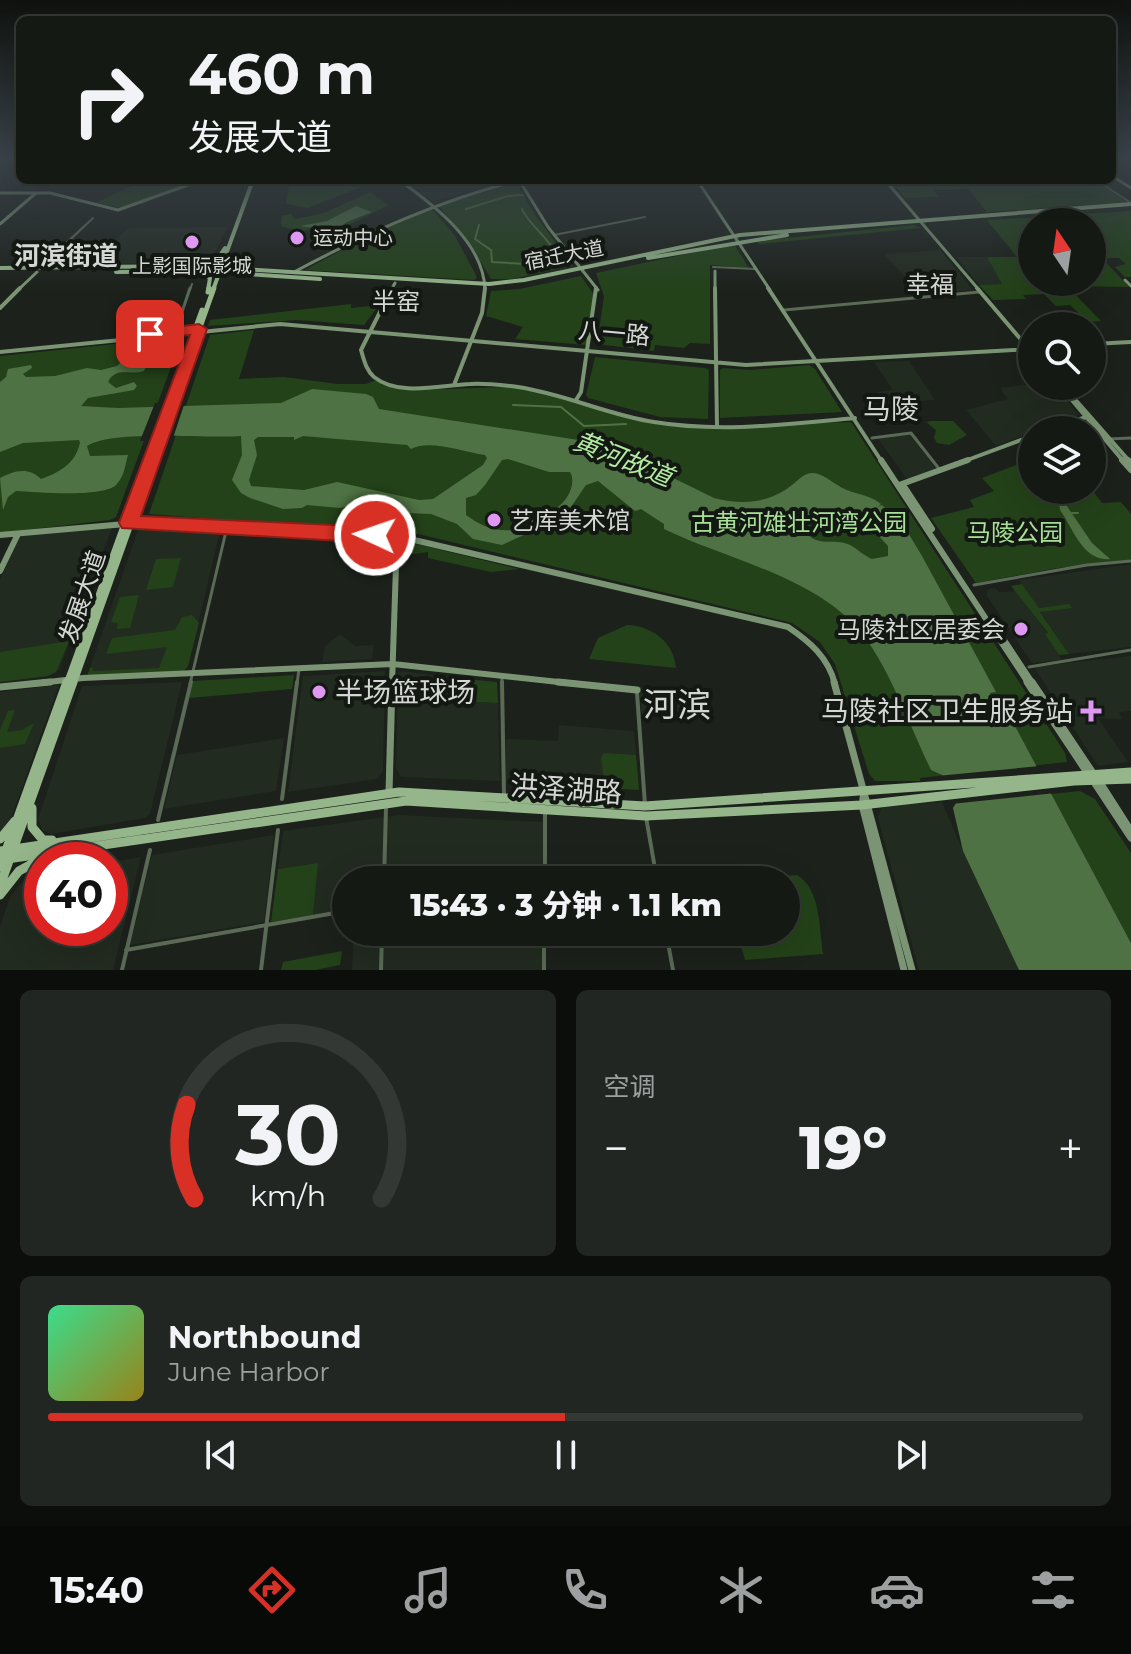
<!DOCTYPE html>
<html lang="zh">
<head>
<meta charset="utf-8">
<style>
	:root { --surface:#151914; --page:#222622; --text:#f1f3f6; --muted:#9da0a0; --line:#343834; --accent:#d93025 }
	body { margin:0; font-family:Montserrat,"Noto Sans SC",sans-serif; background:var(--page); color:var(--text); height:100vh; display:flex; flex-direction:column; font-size:30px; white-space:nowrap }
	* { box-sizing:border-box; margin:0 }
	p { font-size:26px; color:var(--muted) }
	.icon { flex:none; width:44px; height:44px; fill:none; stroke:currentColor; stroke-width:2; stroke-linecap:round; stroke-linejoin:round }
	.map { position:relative; height:970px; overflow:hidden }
	.side { display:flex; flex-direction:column; gap:20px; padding:20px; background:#0c0e0b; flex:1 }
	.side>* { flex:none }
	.hud { position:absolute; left:16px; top:16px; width:1100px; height:168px; border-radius:12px; box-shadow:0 8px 32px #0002,0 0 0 2px var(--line); background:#151914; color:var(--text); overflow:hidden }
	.needle { width:52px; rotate:347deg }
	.buttons { position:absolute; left:1018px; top:208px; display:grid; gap:16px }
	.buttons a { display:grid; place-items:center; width:88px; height:88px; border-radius:50%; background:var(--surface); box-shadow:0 8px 32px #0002,0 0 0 2px var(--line); font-size:40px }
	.speed { position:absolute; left:24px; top:842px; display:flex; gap:16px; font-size:40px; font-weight:700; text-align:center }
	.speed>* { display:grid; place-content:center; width:104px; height:104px; border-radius:50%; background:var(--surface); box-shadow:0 8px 32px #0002,0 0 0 2px var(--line); line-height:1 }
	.speed .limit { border:12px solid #d22; background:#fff; color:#111 }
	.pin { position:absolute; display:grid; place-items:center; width:68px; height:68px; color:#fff; margin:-34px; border-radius:16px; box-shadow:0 4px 12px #0006 }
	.me { position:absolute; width:88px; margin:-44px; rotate:273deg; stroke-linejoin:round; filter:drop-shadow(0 0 6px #0008) }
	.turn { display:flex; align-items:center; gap:28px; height:168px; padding:0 40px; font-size:36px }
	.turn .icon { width:104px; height:104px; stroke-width:2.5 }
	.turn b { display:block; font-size:56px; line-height:68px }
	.big { font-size:60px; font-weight:800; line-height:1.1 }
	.side .widget { flex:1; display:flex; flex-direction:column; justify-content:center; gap:12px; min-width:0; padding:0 28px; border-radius:12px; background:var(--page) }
	.side .dial { align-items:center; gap:0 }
	.dial svg { height:208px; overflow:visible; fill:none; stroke:var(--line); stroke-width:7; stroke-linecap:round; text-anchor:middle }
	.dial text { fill:var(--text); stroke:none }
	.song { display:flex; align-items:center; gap:24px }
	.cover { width:96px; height:96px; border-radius:12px; background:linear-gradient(135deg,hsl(150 70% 55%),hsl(50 70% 35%)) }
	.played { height:8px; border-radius:4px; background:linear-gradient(90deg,var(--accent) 50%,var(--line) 50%) }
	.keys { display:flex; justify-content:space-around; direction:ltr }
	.heat { display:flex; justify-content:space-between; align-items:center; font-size:44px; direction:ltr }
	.side .tiles { flex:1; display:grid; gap:20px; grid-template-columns:1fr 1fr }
	.widget:last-child { grid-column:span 2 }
	.trip { position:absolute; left:332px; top:866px; width:468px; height:80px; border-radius:40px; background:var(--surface); box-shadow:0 8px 32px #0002,0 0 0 2px var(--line); font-weight:800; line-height:80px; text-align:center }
	.menu { display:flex; height:128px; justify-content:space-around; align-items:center; background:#080a08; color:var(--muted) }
	.menu .icon { width:56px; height:56px }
	.menu .active { color:var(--accent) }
	.menu b { font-size:36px; color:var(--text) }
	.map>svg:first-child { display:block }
	.built { fill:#222b20 }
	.green { fill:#234219 }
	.water { fill:#4e7243; fill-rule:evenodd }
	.pier { fill:#1c211b }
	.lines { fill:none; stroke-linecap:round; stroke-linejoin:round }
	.stream { stroke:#4e7243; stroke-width:2 }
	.street-far2 { stroke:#5a6a56; stroke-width:2 }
	.street-far1 { stroke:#5a6a56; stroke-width:3 }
	.street { stroke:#5a6a56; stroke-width:4 }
	.secondary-far3 { stroke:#7b9574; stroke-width:3 }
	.secondary-far2 { stroke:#7b9574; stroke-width:4 }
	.secondary-far1 { stroke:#7b9574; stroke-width:6 }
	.secondary { stroke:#7b9574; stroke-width:7 }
	.primary-far3 { stroke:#95b68b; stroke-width:4 }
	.primary-far2 { stroke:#95b68b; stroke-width:5 }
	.primary-far1 { stroke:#95b68b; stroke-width:7 }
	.primary { stroke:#95b68b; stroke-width:9 }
	.route { fill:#d93025; stroke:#8d1f18; stroke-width:2 }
	.poi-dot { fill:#de98f2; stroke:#131812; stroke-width:3 }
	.labels { text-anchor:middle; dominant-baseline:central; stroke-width:8; stroke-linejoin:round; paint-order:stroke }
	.far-poi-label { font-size:20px; fill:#d4d7d3; stroke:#131812; text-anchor:start }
	.far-street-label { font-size:20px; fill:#d4d7d3; stroke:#131812 }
	.far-quarter-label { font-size:24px; fill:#d4d7d3; stroke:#131812 }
	.street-label { font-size:24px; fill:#d4d7d3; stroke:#131812 }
	.poi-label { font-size:24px; fill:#d4d7d3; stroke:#131812; text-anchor:start }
	.park-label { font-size:24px; fill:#a8e098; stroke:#131812 }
	.far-district-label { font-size:26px; font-weight:bold; fill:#d4d7d3; stroke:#131812 }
	.water-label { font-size:26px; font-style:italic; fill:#b2eaa1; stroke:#131812 }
	.quarter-label { font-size:28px; fill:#d4d7d3; stroke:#131812 }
	.near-poi-label { font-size:28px; fill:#d4d7d3; stroke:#131812; text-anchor:start }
	.near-street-label { font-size:28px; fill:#d4d7d3; stroke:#131812 }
	.near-quarter-label { font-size:34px; fill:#d4d7d3; stroke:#131812 }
</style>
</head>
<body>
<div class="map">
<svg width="1131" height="970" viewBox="0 0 1131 970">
	<rect width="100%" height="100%" fill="#1c211b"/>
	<path class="built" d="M403 180H511L433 201Z
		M227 227 212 259 207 263 48 264 73 239 91 240 87 247H103L112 244 128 228Z
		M940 250 973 290 947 293 938 279 905 277 884 254Z
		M956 257H987L1003 284 979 285Z
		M909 361 935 400 903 402 907 409 886 411 877 392 893 390 874 362Z
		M1032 384 1056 386 1078 413 1077 416 1032 430V433L996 446 966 410 1008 399 1000 388Z
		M911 434 936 468 907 479 878 439Z
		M139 527 220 532 188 666 186 668 87 676Z
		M112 528 59 670 48 676 0 682V579L21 535Z
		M1131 564V647L1069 654 1040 611 1071 607 1069 605 1039 608 1019 580Z
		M995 588 999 592 1016 591 1048 634 1046 635 1062 660 1032 663 987 596V590Z
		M340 634 355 646 374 645 372 659 322 662 325 646Z
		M1131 656V711L1119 712 1122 719 1098 718 1128 762 1098 766 1035 669 1040 666Z
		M385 671 383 771 377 779 288 792 303 676Z
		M402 671 455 678 454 701 498 703 500 781 401 777 396 769 398 672Z
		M182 682 150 814 145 818 51 834 43 831 38 819 82 686Z
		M59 685 9 824 0 832V692Z
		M639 687 694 693 698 709 642 718Z
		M559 725 634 731 639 790 506 781V739L558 741Z
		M284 738 276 791 164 809 177 755Z
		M942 802 963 851 1019 970H919L878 818 882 805Z
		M399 815 543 822V880H346V909L313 915 317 863 278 869 283 831Z
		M274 835 264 922 130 945 152 855Z
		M141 857 113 970H0V926L10 897 23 881 42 874V928H110V862Z
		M354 932H543L542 970H352Z"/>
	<path class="green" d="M144 180H199L122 208 96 203Z
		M290 180H351L363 186 308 208 286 204Z
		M889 180H1094L1127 202 987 212 968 189 934 190 939 197 905 198Z
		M517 183 533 212 573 266 512 279H491L471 246 438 205Z
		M370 192 389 205 328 235 317 234 318 230 315 227 300 232 281 226 282 216 291 214 295 219 324 213Z
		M428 209 433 210 455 236 477 277 475 280 305 270 379 230Z
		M1131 211V277H1125L1115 267 1126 264 1119 258H1106L1092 244V222H1071L1064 215Z
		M1062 216 1068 222H1032V282H1092V247L1129 287 1067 286 1101 321 1089 322 1092 326 1070 305 1056 306 1044 294 1023 295 1026 299 993 300 979 285 1002 284 987 257H1017L987 220Z
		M914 225 921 228 759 244 756 241Z
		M734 244 749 268 710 265V344L690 343 684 348 655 345 654 351 597 344 604 296 596 273Z
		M581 276 594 295 586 345 515 339 523 327 486 316 491 291 519 289Z
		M351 304V308L379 305 364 325 297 320 208 326 210 320Z
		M254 330 239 379 284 377 338 384H366L376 380 411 390 510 387 536 390 613 414 684 427 851 422 1065 753 1067 762 920 778V781H875L869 774 835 664 820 642 792 623 418 534 149 514 210 335Z
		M182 337 116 517 110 520 0 533V356Z
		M595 357 705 368 709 370 708 419 660 417 588 398 586 395Z
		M809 365 815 369 842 412 720 418V370L723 368 750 370Z
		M931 421H953L967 435 949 445 937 443 934 438 936 430 926 422Z
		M1024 462H1032V490H1092L1102 503 1121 502 1131 514V560L1058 568 976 583 931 518 974 507 970 500 994 491 982 478Z
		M404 541 519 569 491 572 428 558V552L400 556 401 544Z
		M181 558 173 587 146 590 156 559Z
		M1022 584 1039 608 1069 604 1072 608 1040 612 1069 654 1059 655 1045 634 1048 633 1011 586Z
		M139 595 130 628 117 629 118 623 111 622 120 597Z
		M192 615 199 623 188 666 184 671 87 676 90 668H93V671L159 668 167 647 106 654 112 638 175 630 182 617Z
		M627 625C652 626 674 642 676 668L589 659 598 638Z
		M69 641 56 672 48 676 0 682V652Z
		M294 675 292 689 189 698 193 681Z
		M455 678 497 682 498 703 454 701Z
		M15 710 7 732 22 730 34 723 25 744 0 748V730L8 711Z
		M604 753 636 755 639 790 605 788 601 758Z
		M1080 791 1095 799 1131 853V943L1051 794Z
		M318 863 313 915 271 922 278 869Z
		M797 875C821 889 819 929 823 954L745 960 737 932H786V880H739Z
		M342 951 340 965 315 970H281L283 962Z"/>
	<path class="water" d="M356 206 372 212 349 221 325 235 318 233 317 228 300 226 327 221Z
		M143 351 151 356 144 371C130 376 116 366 108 382L116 388 134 382 137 386 134 390 88 398 81 406 118 408 281 403 312 389 366 394 373 397 379 409 604 444 714 498C742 505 768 504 792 485 799 480 803 473 813 473 825 474 836 486 847 490 859 495 870 495 881 504L878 507 882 505 907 531 922 556 996 692 990 693 993 700H1001L1131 943V970H1019L963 851 953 808 956 803 942 775 931 770C911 729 887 661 858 629 812 576 726 559 664 529V524L641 509 635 511 598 481 586 485 571 507 558 511 543 526 502 545 473 539 457 524 431 514 406 513 386 504 371 501 340 508 307 505 302 508 283 509 250 498 241 493 232 480 242 455 241 436C205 439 114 429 87 446L90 456 128 455C125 466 124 477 116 485 102 498 36 492 16 491L8 497 3 510 0 478C15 470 29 467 41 479 60 472 75 464 80 443L79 440 23 443 0 452V382L6 377 8 369 31 365 32 368 23 374 26 377 55 376 87 368 101 370 117 366 127 356ZM303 436 407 445 411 449C430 439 463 452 485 455L487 458 483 465 433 499 419 500 337 482 304 490 251 486 249 480 257 455 254 440 258 437H294V440ZM508 459 549 472H570C577 483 567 502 556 508 552 510 547 510 544 512 531 519 529 528 512 530 494 532 480 525 466 515V498L476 495 485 485 502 460ZM820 513 878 535 888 546V556L872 559C864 556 858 549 850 545 833 537 817 549 804 530 802 518 810 515 820 513Z
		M1047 490H1056L1092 543 1110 559C1083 562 1073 528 1060 510L1059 503Z"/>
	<path class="pier" d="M185 402 172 441H140L155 403Z
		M1040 766 1055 793 951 804 937 776Z"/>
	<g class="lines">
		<path class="stream" d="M466 209 508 196 523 195
			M522 209C526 220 544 235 552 247
			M479 225 475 239 491 250 492 262 526 264 541 261
			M513 405 561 407 584 426 626 424
			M1072 513H1078"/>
		<path class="street-far2" d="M1096 180 1131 203
			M554 235 645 217
			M713 267 756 269
			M39 268 93 218 43 266
			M190 290 192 284"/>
		<path class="street-far1" d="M784 310 979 292
			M150 334 157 317 181 315 190 288
			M872 438 911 433 940 470
			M1108 439 1131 438
			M974 585 1087 565 1131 561
			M1029 667 1131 650
			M502 676V684
			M190 684 227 527
			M297 684 299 669"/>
		<path class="street" d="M502 682 504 796
			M637 693 645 805
			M282 799 297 682
			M545 814V880
			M646 817 657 880
			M158 820 191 682
			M384 880 386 808
			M544 932V970
			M666 932 673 970
			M126 950 346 911
			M122 970 150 850
			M261 970 278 830
			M381 970 382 932"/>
		<path class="secondary-far3" d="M1112 176 1131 188
			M399 180C434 205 484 243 485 290
			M519 180 548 227 598 290
			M697 180 770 290
			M885 180 979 290
			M0 193H50L118 210 202 180
			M0 224 36 193
			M715 271V290
			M294 272C367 233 440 200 520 180
			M1125 280 1131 286
			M18 290 37 272
			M391 290 395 283"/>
		<path class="secondary-far2" d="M392 288 361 350C364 360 366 370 374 377 399 397 441 385 470 384 486 383 502 385 518 387 565 394 608 415 654 422 721 433 788 424 855 418
			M715 288 717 427
			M768 288 882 462
			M977 288 1029 349
			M0 308 20 288
			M1092 344 1131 342
			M0 352 280 324 746 365 1032 349
			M454 385 482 313 485 288
			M1060 386 1124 462
			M1066 389 1130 462
			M576 400 581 392 596 288
			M1050 430 1086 417
			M962 462 1032 436"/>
		<path class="secondary-far1" d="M881 460 1029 684
			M1122 460 1131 470
			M1128 460 1131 463
			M899 485 968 460
			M905 488 932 529
			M0 535 148 522 397 536 788 627C810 642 828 657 835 684
			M0 571 18 534
			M994 625 1033 684
			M31 684 83 678 393 664 577 684
			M392 684 397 536"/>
		<path class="secondary" d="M558 682 637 690
			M834 682 912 970
			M1027 682 1088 774
			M1032 682 1093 773
			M0 687 50 682
			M1099 781 1131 831
			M1094 782 1131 838
			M864 792 862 805 904 970
			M389 793 392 682"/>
		<path class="primary-far3" d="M648 258 787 235
			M204 265 217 260 225 248
			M0 268 191 266 489 284 524 280 740 235 1131 204
			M116 272 204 271 320 279
			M202 273 210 278 208 290
			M213 290 253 180"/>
		<path class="primary-far2" d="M208 292 209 288
			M147 462 202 310
			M152 462 214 288"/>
		<path class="primary-far1" d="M67 684 148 460
			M73 684 153 460"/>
		<path class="primary" d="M32 808V827L43 840H52
			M0 839 15 821
			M0 851 399 792 645 806 1131 772
			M0 860 406 801 646 816 862 805 1074 781 1131 779
			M0 867 67 682
			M0 886 73 682
			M0 895 19 871 48 855"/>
	</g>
	<linearGradient id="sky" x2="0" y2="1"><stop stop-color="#0f120f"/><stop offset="0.54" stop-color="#3a434a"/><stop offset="1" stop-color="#3a434a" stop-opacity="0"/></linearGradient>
	<rect width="1131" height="293" fill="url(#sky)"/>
	<path class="route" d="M199 324 207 329 141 516 375 527 381 529 384 535 381 540 375 543 122 528 119 523 190 335 150 339 143 334 150 330Z"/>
	<g class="poi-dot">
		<circle cx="297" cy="238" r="8"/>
		<circle cx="192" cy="242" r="8"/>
		<circle cx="494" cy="520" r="8"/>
		<circle cx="1021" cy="629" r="8"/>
		<circle cx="319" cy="692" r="8"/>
		<path d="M1087 699h8v8h8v8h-8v8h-8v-8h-8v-8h8z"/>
	</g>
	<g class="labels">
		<g class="far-poi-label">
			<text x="313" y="238">运动中心</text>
			<text x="192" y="266" text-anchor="middle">上影国际影城</text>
		</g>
		<g class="far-street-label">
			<text transform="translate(564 255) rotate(-11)">宿迁大道</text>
		</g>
		<g class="far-quarter-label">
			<text x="930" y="284">幸福</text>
			<text x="396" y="301">半窑</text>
		</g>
		<g class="street-label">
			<text transform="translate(614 333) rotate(5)">八一路</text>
			<text transform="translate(82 597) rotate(-71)">发展大道</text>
		</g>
		<g class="poi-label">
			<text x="510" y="520">艺库美术馆</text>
			<text x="1005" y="629" text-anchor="end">马陵社区居委会</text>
		</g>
		<g class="park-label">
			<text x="799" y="522">古黄河雄壮河湾公园</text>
			<text x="1015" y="532">马陵公园</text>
		</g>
		<g class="far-district-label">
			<text x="66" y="256">河滨街道</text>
		</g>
		<g class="water-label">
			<text transform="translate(623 459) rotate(22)">黄河故道</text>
		</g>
		<g class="quarter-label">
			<text x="891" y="409">马陵</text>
		</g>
		<g class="near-poi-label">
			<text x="335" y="692">半场篮球场</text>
			<text x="1073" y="711" text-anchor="end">马陵社区卫生服务站</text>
		</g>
		<g class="near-street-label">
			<text transform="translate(566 789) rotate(4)">洪泽湖路</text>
		</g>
		<g class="near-quarter-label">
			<text x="677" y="705">河滨</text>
		</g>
	</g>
</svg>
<div class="buttons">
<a><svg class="needle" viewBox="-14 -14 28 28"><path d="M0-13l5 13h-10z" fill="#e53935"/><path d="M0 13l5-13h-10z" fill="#9da0a0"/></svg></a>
<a><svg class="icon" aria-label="search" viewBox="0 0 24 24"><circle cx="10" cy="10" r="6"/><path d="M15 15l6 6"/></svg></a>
<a><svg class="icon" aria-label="layers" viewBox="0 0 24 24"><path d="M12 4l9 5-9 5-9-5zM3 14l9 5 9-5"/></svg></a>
</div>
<div class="speed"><div class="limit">40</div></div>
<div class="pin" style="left:150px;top:334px;background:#d93025"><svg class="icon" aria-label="arrive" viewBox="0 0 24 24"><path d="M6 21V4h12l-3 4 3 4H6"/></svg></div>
<svg class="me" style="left:375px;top:535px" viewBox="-20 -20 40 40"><circle r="17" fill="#d93025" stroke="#fff" stroke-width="3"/><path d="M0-11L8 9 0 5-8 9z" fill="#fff"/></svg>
<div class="trip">15:43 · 3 分钟 · 1.1 km</div>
<div class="hud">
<div class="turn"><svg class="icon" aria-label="right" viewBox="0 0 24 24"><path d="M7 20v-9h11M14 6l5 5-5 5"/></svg><div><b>460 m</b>发展大道</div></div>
</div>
</div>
<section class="side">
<div class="tiles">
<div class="widget dial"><svg viewBox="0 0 100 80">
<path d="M14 69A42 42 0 1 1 86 69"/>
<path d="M14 69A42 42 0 0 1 11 33" stroke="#d93025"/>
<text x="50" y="56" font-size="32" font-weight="700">30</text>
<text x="50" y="72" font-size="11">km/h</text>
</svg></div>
<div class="widget"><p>空调</p>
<div class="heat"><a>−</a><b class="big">19°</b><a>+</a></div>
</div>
<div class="widget">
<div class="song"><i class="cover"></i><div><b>Northbound</b><p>June Harbor</p></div></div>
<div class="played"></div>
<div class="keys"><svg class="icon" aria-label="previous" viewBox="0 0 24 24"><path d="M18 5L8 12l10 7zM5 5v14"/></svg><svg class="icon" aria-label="pause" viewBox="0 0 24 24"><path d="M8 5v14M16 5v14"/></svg><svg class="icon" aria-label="next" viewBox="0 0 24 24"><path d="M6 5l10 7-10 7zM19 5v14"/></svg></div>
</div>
</div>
</section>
<nav class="menu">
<b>15:40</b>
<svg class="icon active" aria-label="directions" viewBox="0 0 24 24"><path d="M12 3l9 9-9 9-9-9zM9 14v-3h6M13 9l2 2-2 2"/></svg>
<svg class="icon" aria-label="music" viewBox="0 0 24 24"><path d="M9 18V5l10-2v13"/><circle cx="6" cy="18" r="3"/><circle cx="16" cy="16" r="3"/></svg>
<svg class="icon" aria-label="phone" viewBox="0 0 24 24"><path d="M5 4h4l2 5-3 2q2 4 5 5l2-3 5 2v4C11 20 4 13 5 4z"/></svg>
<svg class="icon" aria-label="climate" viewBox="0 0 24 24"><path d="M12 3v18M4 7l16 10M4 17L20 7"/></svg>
<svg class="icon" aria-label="car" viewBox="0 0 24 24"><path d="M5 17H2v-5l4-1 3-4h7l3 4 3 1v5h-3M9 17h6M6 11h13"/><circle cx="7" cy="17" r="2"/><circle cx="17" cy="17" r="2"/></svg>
<svg class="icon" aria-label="filters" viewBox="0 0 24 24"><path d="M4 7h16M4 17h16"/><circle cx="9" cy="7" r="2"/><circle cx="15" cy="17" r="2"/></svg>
</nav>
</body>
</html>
